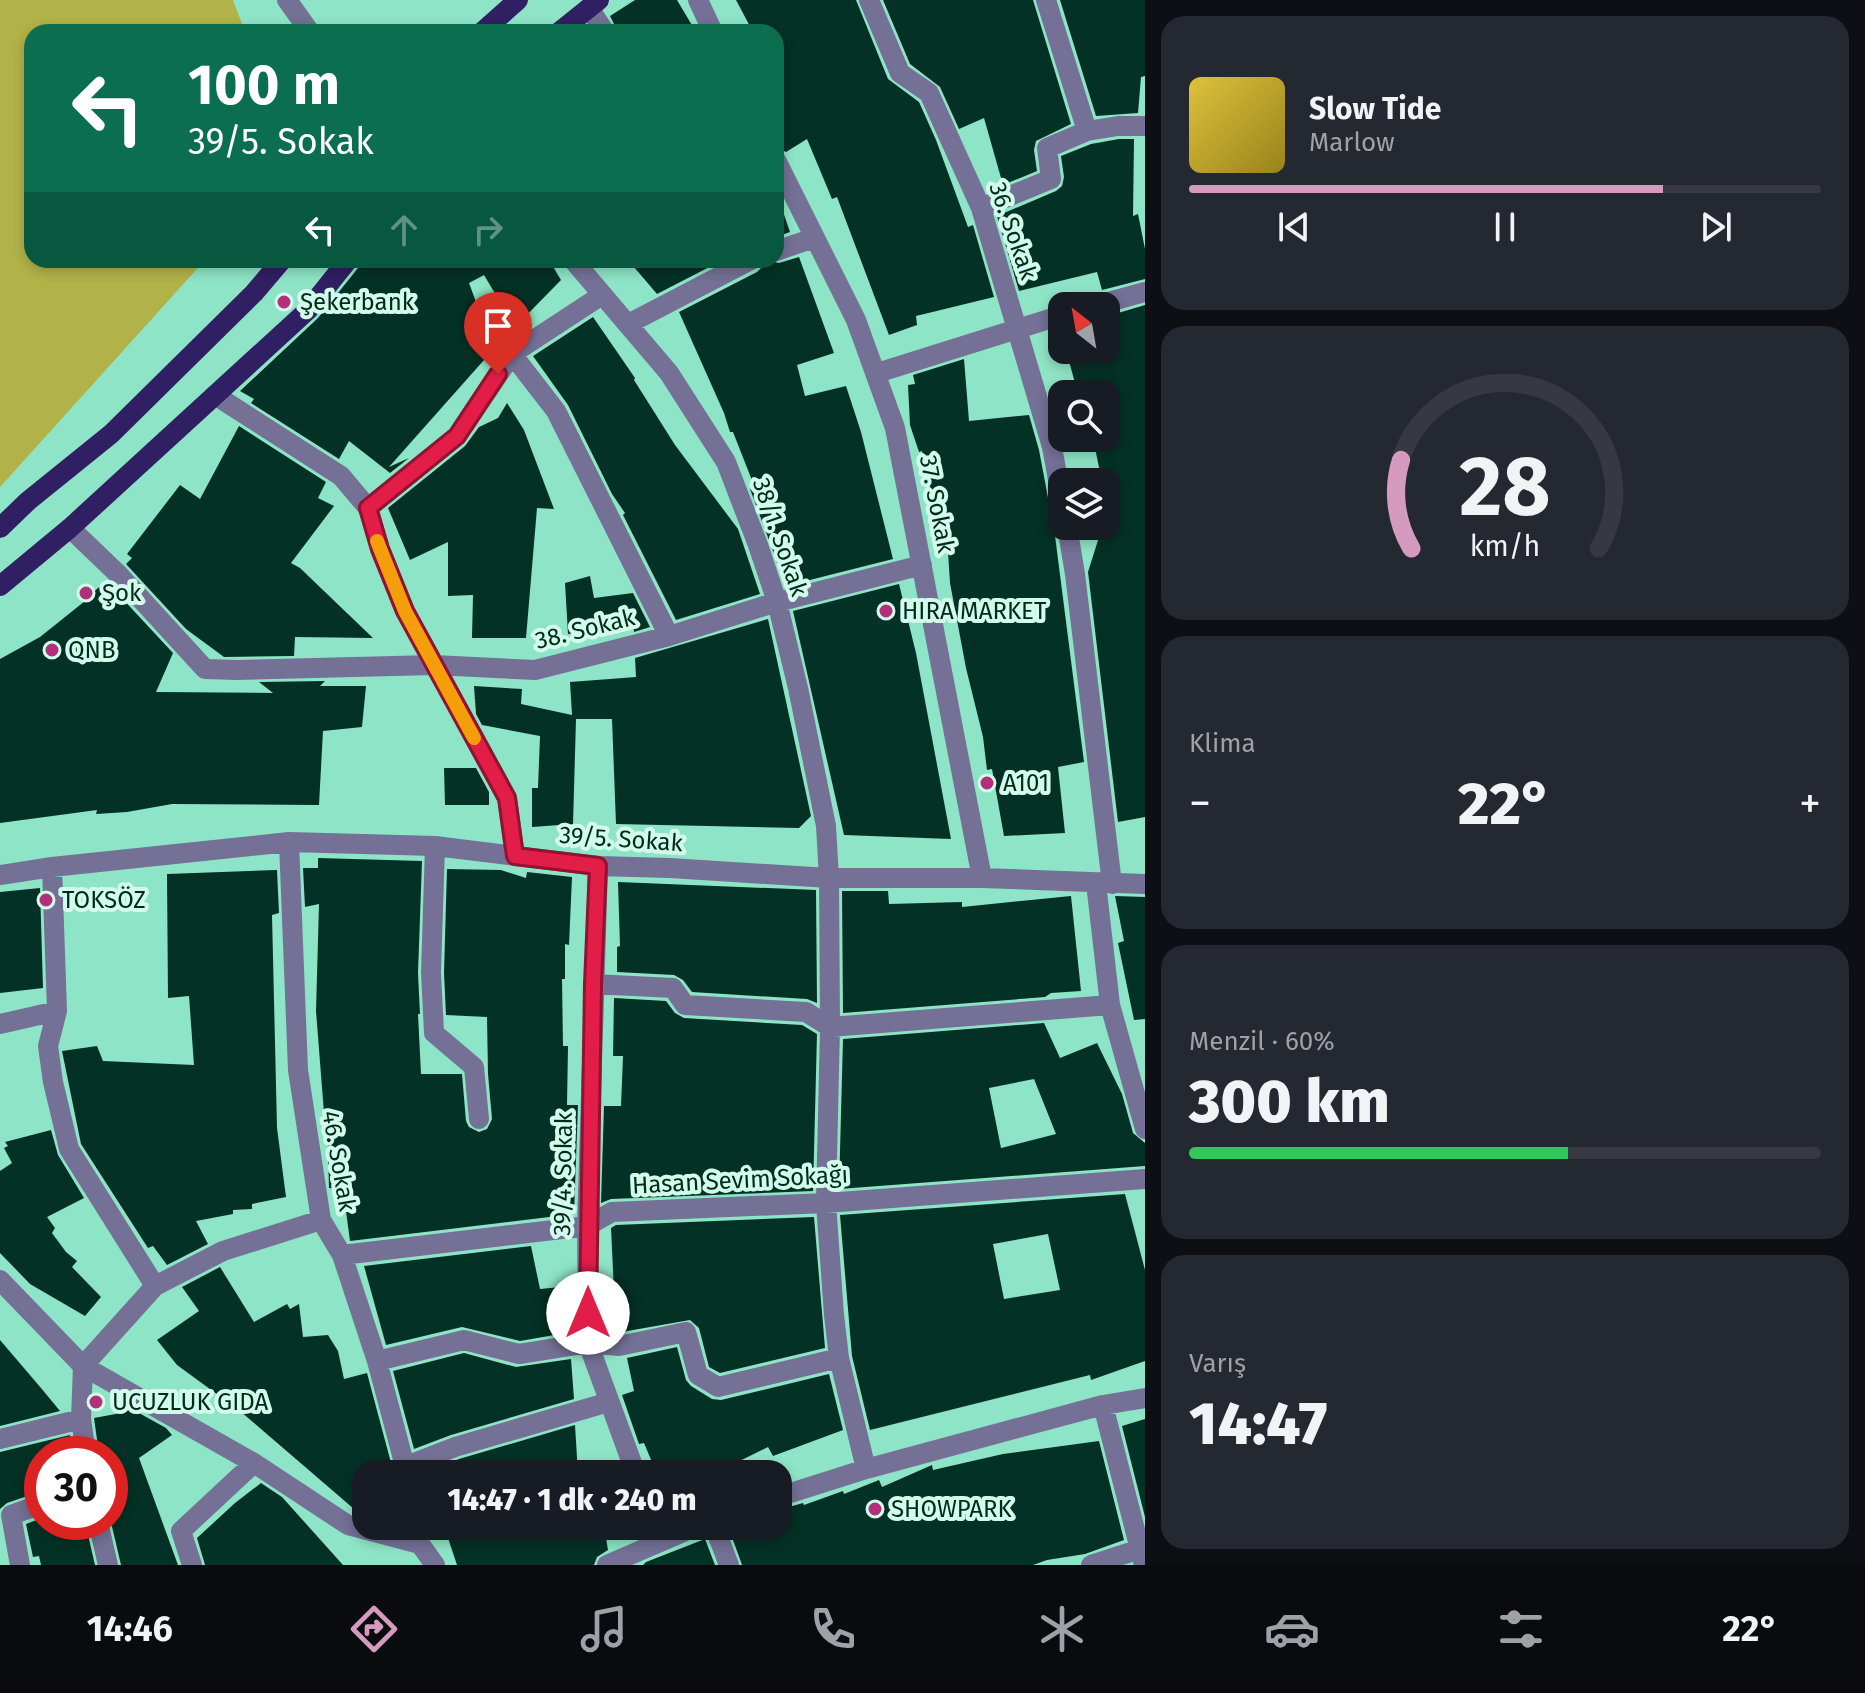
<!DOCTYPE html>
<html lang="tr">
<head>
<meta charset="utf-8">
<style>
	:root { --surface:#171b24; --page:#242831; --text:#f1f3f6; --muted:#9ea1a6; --line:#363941; --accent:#d59bbe }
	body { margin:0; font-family:"Fira Sans",sans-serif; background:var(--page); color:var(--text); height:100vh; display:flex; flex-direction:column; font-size:30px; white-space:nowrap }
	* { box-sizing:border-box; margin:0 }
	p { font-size:26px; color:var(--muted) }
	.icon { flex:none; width:44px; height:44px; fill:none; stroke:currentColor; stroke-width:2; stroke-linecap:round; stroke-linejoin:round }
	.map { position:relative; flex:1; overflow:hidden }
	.details { display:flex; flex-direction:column; gap:16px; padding:16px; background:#0d0f14; width:720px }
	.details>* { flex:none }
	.hud { position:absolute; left:24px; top:24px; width:760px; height:244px; border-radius:24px; box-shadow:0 4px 12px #0003; background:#0b6e4f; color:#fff; overflow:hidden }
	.needle { width:52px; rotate:329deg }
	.tools { position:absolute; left:1048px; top:292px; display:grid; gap:16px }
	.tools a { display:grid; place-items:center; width:72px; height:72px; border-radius:16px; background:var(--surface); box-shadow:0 4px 12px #0003; font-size:40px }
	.speed { position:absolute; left:24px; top:1436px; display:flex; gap:16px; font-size:40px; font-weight:700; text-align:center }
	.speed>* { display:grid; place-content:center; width:104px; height:104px; border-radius:50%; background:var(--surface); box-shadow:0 4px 12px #0003; line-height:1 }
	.speed .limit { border:12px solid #d22; background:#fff; color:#111 }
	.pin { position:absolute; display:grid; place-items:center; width:68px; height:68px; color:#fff; margin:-82px -34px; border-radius:50% 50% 50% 0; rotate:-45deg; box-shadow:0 0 8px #0007 }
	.pin .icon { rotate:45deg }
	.me { position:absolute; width:88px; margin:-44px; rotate:0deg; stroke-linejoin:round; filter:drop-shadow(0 0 6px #0008) }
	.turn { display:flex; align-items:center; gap:28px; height:168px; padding:0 32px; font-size:36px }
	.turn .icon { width:104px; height:104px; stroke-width:2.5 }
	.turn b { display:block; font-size:56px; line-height:68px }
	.lanes { display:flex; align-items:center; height:76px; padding:0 32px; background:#0003; justify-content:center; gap:40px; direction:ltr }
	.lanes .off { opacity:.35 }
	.big { font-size:60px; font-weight:800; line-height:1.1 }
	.details .card { flex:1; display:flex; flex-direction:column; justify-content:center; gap:12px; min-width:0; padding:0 28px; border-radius:24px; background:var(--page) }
	.details .dial { align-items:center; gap:0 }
	.dial svg { height:208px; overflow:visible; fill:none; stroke:var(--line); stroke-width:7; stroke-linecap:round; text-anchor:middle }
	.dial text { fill:var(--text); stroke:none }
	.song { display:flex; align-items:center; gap:24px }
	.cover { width:96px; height:96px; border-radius:12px; background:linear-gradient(135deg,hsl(50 70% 55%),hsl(50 70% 35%)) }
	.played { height:8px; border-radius:4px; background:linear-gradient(90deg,var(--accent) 75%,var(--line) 75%) }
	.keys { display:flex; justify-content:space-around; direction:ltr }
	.heat { display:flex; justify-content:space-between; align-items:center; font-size:44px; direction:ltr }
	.charge { height:12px; border-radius:6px; background:linear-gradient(90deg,#34c759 60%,var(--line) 0) }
	.trip { position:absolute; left:352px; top:1460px; width:440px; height:80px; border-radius:24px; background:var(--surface); box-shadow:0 4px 12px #0003; font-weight:800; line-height:80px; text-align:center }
	.dock { display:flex; height:128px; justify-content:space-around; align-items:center; background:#090b0e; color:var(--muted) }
	.dock .icon { width:56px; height:56px }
	.dock .active { color:var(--accent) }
	.dock b { font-size:36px; color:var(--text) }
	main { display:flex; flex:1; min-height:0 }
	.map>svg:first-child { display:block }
	.green { fill:#b1b248 }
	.building { fill:#043125; fill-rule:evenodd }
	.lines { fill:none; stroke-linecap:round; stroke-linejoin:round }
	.minor { stroke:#747096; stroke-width:20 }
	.major { stroke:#301f62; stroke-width:20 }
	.route-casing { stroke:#92132f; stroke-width:20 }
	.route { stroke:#e11d48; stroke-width:14 }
	.slow { stroke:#f59e0b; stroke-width:14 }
	.poi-dot { fill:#b2307a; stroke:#d2fbeb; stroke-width:3 }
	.labels { text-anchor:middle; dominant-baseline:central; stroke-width:8; stroke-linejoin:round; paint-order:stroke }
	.street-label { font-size:24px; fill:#03291e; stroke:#d2fbeb }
	.poi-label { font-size:24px; fill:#03291e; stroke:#d2fbeb; text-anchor:start }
</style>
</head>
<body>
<main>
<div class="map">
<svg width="1145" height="1565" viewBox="0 0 1145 1565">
	<rect width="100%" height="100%" fill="#8ee4c6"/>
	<path class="green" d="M0 0H233L245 32H32V260H205L0 487Z"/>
	<path class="building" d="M635 0H677L696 32H618L610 16Z
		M736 0H856L888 79 919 102 936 140 968 227 973 225 994 297 916 316 917 325 889 335 837 197 832 199 807 139 786 152 776 147V32H753Z
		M883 0H1033L1071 124 1036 141 1034 150 1037 171 1003 185 984 118 959 129 940 87 910 64Z
		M1060 0H1145V76L1141 77 1138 113 1096 116Z
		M1119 139H1134L1133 216 1138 214 1145 249V279L1102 290 1097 272 1019 291 997 216 1056 191 1062 186 1064 177 1061 156 1091 144Z
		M780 203 790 232 776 237V204Z
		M799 257 834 353 797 365 805 396 846 386 861 432 893 559 786 586 750 489 755 488 733 432H730L724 413 679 312 757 272 768 261 779 263Z
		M361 260H549L561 280 515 327 484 275 469 283 492 345V351L389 467 409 458 390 473 349 441 339 459 251 403 254 399 240 391 318 318 358 268Z
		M628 260H723L657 294Z
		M1145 305V817L1118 822 1088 572 1099 537 1106 536V482H1102L1094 443 1106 441V394H1078L1066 350H1106L1108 316Z
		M593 317 635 378 634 380 675 445 738 529 760 594 676 620 623 515 625 513 612 494 568 405 533 356Z
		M964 359 969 421 1029 415 1039 450 1049 503 1055 512 1054 528 1084 762 1058 767 1065 833 1004 836 992 769 987 770 983 737 966 668 950 583 948 552 938 521 922 451 919 452 910 425 908 385 915 384 913 375Z
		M507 403 524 430 554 509 537 508 526 638H472L473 595 448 596V542L410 560 388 508 465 446 479 427 498 418Z
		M239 426 326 482 318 498 334 506 291 563 300 568 373 638 295 637 294 656 224 657 186 629 126 564 132 558 127 554 180 485 200 499Z
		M590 576 594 598 633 593 650 627 634 632 633 623 568 634 565 583Z
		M106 581 173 653 156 692 273 693 259 682 325 681 320 686H366L362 727 323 731 319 805 172 804 127 812 96 814 97 810 0 823V659L40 637 90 597 89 596Z
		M899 584 916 653 951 839 844 835 793 611Z
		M768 619 811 816 799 828 616 824 612 719H576L573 824 532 827V788H538L540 736 482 725 476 714 474 686 522 689 521 704 572 715 570 682 636 677 635 658Z
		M444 768H476L489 792V805H445Z
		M318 858 422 861 418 973 420 1014H418L421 1074H462L466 1121 469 1127 479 1132 487 1129 492 1119 488 1074 487 1017 446 1015 444 973 447 869 501 870 526 878 527 872 572 877 569 945 565 944V979H562L563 1046H568L567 1105H578L574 1214 350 1241 343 1189 329 1188 327 1113H324L316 1011 319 904 305 907 303 868H318Z
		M277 870 279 913 272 915 277 1128 286 1197 252 1204V1209L233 1210V1214L196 1221 208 1244 167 1265 153 1246 148 1248 81 1144 62 1051 97 1046 103 1061 194 1065 189 996 168 998 167 874Z
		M618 882 816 890 817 1003 807 999 692 992 683 980 674 975 617 972V947L620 946Z
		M40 888 43 988 0 993V892Z
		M842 891H888L889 904 962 902V907L1071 896 1081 991 1051 993 1045 997 843 1013Z
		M1115 896 1145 897V1019L1134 1020 1118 943 1124 941Z
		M614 998 666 1001 675 1013 684 1018 802 1025 817 1034 813 1191 611 1199 601 1203 604 1106H621L623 1056H613Z
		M1044 1023 1060 1058 1097 1043 1122 1094 1133 1133 1145 1143V1166L839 1189 843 1039ZM1034 1079 1056 1134 1001 1148 989 1088Z
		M51 1130 58 1155 84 1198 47 1217 55 1228 52 1233 66 1252 77 1261 72 1267 101 1297 85 1316 30 1284 0 1253V1171L12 1163 4 1148 8 1146 5 1142Z
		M1125 1194 1145 1270V1361L1091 1380 1090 1375 870 1430 852 1356 840 1215ZM1048 1234 1060 1290 1004 1299 993 1244Z
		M814 1217 825 1348 720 1373 709 1367 699 1328 690 1320 616 1333 611 1228 616 1225Z
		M531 1246 540 1289 561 1287 568 1328H565L566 1333 520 1341 462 1327 386 1345 364 1266Z
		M220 1267 254 1322 287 1304 290 1309 299 1304 303 1337 328 1335 338 1351 344 1379 367 1373 394 1474H366V1516L361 1515 240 1411 177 1365 157 1340 199 1311 182 1287Z
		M0 1340 41 1388 60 1411 0 1426Z
		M677 1347 686 1380 691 1386 712 1399 721 1400 829 1374 843 1430 773 1456 768 1447 713 1474H657L644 1443 639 1444 622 1395 634 1391 627 1358Z
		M464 1353 516 1367 571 1359 574 1399 451 1435 414 1449 393 1371Z
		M130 1408 166 1428 172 1435 139 1458 178 1565H121L110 1518V1454H99L94 1418 121 1413Z
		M1145 1419V1517L1122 1426Z
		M575 1425 578 1474H527L526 1468 498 1474H421L459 1459Z
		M70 1435 73 1454H42V1491L7 1503 0 1509V1452Z
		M1099 1441 1124 1540 1085 1554 1047 1560 1033 1565H742L729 1529 738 1526H778V1510L803 1503 804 1505 843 1491 844 1494 879 1480 882 1487 932 1465 933 1470 1003 1454Z
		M261 1483 282 1497 343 1565H205L197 1538 235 1503Z
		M42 1518V1522H85L95 1565H41L39 1556 33 1557 26 1524Z
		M444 1526H604L608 1550 597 1557 594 1565H457Z
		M705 1539 715 1565H643L646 1562Z"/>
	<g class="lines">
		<path class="minor" d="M287 0 310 32
			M698 0 713 32
			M869 0 900 73 929 93 981 208 1052 447 1062 501
			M589 8 605 32
			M1087 131 1118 126H1145
			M776 160 856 320 895 428 982 878
			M981 208 1051 179 1047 148 1087 131 1046 0
			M776 251 814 238
			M573 260 669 373 726 462 758 545 777 602 798 688 826 826 829 878 830 1027 826 1203 834 1315 839 1358 866 1469
			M1094 306 1145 292
			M628 324 751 260
			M512 354 556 411 669 636
			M877 373 1062 315
			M215 395 341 476 368 508 380 549 405 611 507 798 515 856
			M368 508 457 436 512 354 602 295
			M1067 526 1075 574 1112 884
			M70 528 119 575 205 669 237 670 434 665 535 670 669 636 777 602 922 565
			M289 842 298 1070 321 1220 342 1255 377 1361 407 1474
			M435 846 431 973 434 1033 474 1067 479 1119
			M598 866 587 1226 588 1343 636 1474
			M52 867 57 1011 48 1046 53 1082 69 1149 155 1286
			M0 875 52 867 289 842 435 846 598 866 670 868 829 878H982L1145 884
			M1096 883 1110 1005 1145 1129
			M593 984 673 988 685 1005 806 1012 830 1027 1110 1005
			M0 1024 57 1011
			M342 1255 587 1226 612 1212 826 1203 1145 1179
			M0 1280 83 1366 254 1463 348 1525 420 1544 435 1565
			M377 1361 464 1340 519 1354 588 1343 619 1346 686 1332 698 1375 718 1387 839 1358
			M1103 1405 1144 1565
			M0 1439 81 1419
			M86 1454 81 1419 83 1366 155 1286 223 1251 321 1220
			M406 1466 455 1447 609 1402
			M778 1497 866 1469 1103 1405 1145 1398
			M98 1522 108 1565
			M714 1526 729 1565
			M20 1565 11 1515 42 1504
			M192 1565 181 1531 254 1463
			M607 1565 697 1526
			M1091 1565 1140 1549"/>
		<path class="major" d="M482 32 518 0
			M559 32 599 0
			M0 528 28 501 111 434 254 293 282 260
			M0 586 70 528 308 310 348 260"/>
	</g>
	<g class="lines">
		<defs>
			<path id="route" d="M498 374 457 436 368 508 380 549 405 611 507 798 515 856 598 866 593 984 588 1313"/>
		</defs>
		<use href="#route" class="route-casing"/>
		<use href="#route" class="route"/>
		<path class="slow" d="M377 541 405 611 474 738"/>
	</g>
	<g class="poi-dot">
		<circle cx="284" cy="302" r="8"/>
		<circle cx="86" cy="593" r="8"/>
		<circle cx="886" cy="611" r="8"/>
		<circle cx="52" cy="650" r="8"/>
		<circle cx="987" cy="783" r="8"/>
		<circle cx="46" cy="900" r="8"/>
		<circle cx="96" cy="1402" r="8"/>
		<circle cx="875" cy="1509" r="8"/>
	</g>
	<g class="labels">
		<g class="street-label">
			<text transform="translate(1013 231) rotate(71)">36. Sokak</text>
			<text transform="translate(937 504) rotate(79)">37. Sokak</text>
			<text transform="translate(780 537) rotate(71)">38/1. Sokak</text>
			<text transform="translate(585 629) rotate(-14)">38. Sokak</text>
			<text transform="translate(621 839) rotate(4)">39/5. Sokak</text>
			<text transform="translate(339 1161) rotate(80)">46. Sokak</text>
			<text transform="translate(563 1174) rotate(-89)">39/4. Sokak</text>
			<text transform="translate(740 1180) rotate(-3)">Hasan Sevim Sokağı</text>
		</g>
		<g class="poi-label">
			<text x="300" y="302">Şekerbank</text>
			<text x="102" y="593">Şok</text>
			<text x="902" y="611">HIRA MARKET</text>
			<text x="68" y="650">QNB</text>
			<text x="1003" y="783">A101</text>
			<text x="62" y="900">TOKSÖZ</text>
			<text x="112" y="1402">UCUZLUK GIDA</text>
			<text x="891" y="1509">SHOWPARK</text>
		</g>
	</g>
</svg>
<div class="tools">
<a><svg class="needle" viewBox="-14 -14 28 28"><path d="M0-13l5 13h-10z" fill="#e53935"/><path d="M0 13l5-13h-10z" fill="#9ea1a6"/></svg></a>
<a><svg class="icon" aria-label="search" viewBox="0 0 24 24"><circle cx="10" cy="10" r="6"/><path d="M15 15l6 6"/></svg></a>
<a><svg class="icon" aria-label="layers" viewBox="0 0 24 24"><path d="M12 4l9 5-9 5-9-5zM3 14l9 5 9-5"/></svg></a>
</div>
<div class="speed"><div class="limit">30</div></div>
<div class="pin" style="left:498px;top:374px;background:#d93025"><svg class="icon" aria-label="arrive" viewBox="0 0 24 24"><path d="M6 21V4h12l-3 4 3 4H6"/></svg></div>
<svg class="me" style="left:588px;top:1313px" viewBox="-20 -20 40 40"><circle r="19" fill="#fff"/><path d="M0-13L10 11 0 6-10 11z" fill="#e11d48"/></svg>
<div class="trip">14:47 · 1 dk · 240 m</div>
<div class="hud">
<div class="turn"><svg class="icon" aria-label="left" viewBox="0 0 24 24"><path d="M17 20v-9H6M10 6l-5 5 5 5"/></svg><div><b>100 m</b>39/5. Sokak</div></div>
<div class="lanes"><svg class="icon" aria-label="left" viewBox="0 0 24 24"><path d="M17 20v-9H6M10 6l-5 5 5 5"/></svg><svg class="icon off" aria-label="ahead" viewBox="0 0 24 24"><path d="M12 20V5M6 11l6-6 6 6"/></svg><svg class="icon off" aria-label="right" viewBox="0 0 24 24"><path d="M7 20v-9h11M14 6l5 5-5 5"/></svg></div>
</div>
</div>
<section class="details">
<div class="card">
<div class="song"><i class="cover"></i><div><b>Slow Tide</b><p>Marlow</p></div></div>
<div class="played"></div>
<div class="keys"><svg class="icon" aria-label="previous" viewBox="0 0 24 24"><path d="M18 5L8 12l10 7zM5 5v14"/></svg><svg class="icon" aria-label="pause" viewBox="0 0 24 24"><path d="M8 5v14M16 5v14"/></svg><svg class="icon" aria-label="next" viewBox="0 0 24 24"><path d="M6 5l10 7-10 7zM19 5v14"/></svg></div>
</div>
<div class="card dial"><svg viewBox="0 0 100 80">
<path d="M14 69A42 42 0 1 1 86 69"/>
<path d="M14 69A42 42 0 0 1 10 35" stroke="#d59bbe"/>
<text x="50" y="56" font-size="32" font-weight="700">28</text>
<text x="50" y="72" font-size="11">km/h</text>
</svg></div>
<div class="card"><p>Klima</p>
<div class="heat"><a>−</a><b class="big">22°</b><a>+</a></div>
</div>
<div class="card"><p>Menzil · 60%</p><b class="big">300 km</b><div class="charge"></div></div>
<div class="card"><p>Varış</p><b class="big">14:47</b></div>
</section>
</main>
<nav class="dock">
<b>14:46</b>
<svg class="icon active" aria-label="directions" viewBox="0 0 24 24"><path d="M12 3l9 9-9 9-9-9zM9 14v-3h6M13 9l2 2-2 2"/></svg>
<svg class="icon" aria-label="music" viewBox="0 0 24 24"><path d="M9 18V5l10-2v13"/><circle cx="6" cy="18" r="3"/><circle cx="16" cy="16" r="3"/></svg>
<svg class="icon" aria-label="phone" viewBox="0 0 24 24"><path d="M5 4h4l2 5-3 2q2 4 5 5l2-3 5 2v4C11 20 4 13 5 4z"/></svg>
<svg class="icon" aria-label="climate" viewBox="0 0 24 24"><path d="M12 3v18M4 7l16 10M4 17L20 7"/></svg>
<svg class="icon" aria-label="car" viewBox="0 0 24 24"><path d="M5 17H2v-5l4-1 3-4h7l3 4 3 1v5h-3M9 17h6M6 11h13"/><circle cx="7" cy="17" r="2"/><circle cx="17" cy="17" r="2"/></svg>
<svg class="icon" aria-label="filters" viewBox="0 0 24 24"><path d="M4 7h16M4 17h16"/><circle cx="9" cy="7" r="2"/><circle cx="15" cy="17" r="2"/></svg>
<b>22°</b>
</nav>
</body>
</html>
